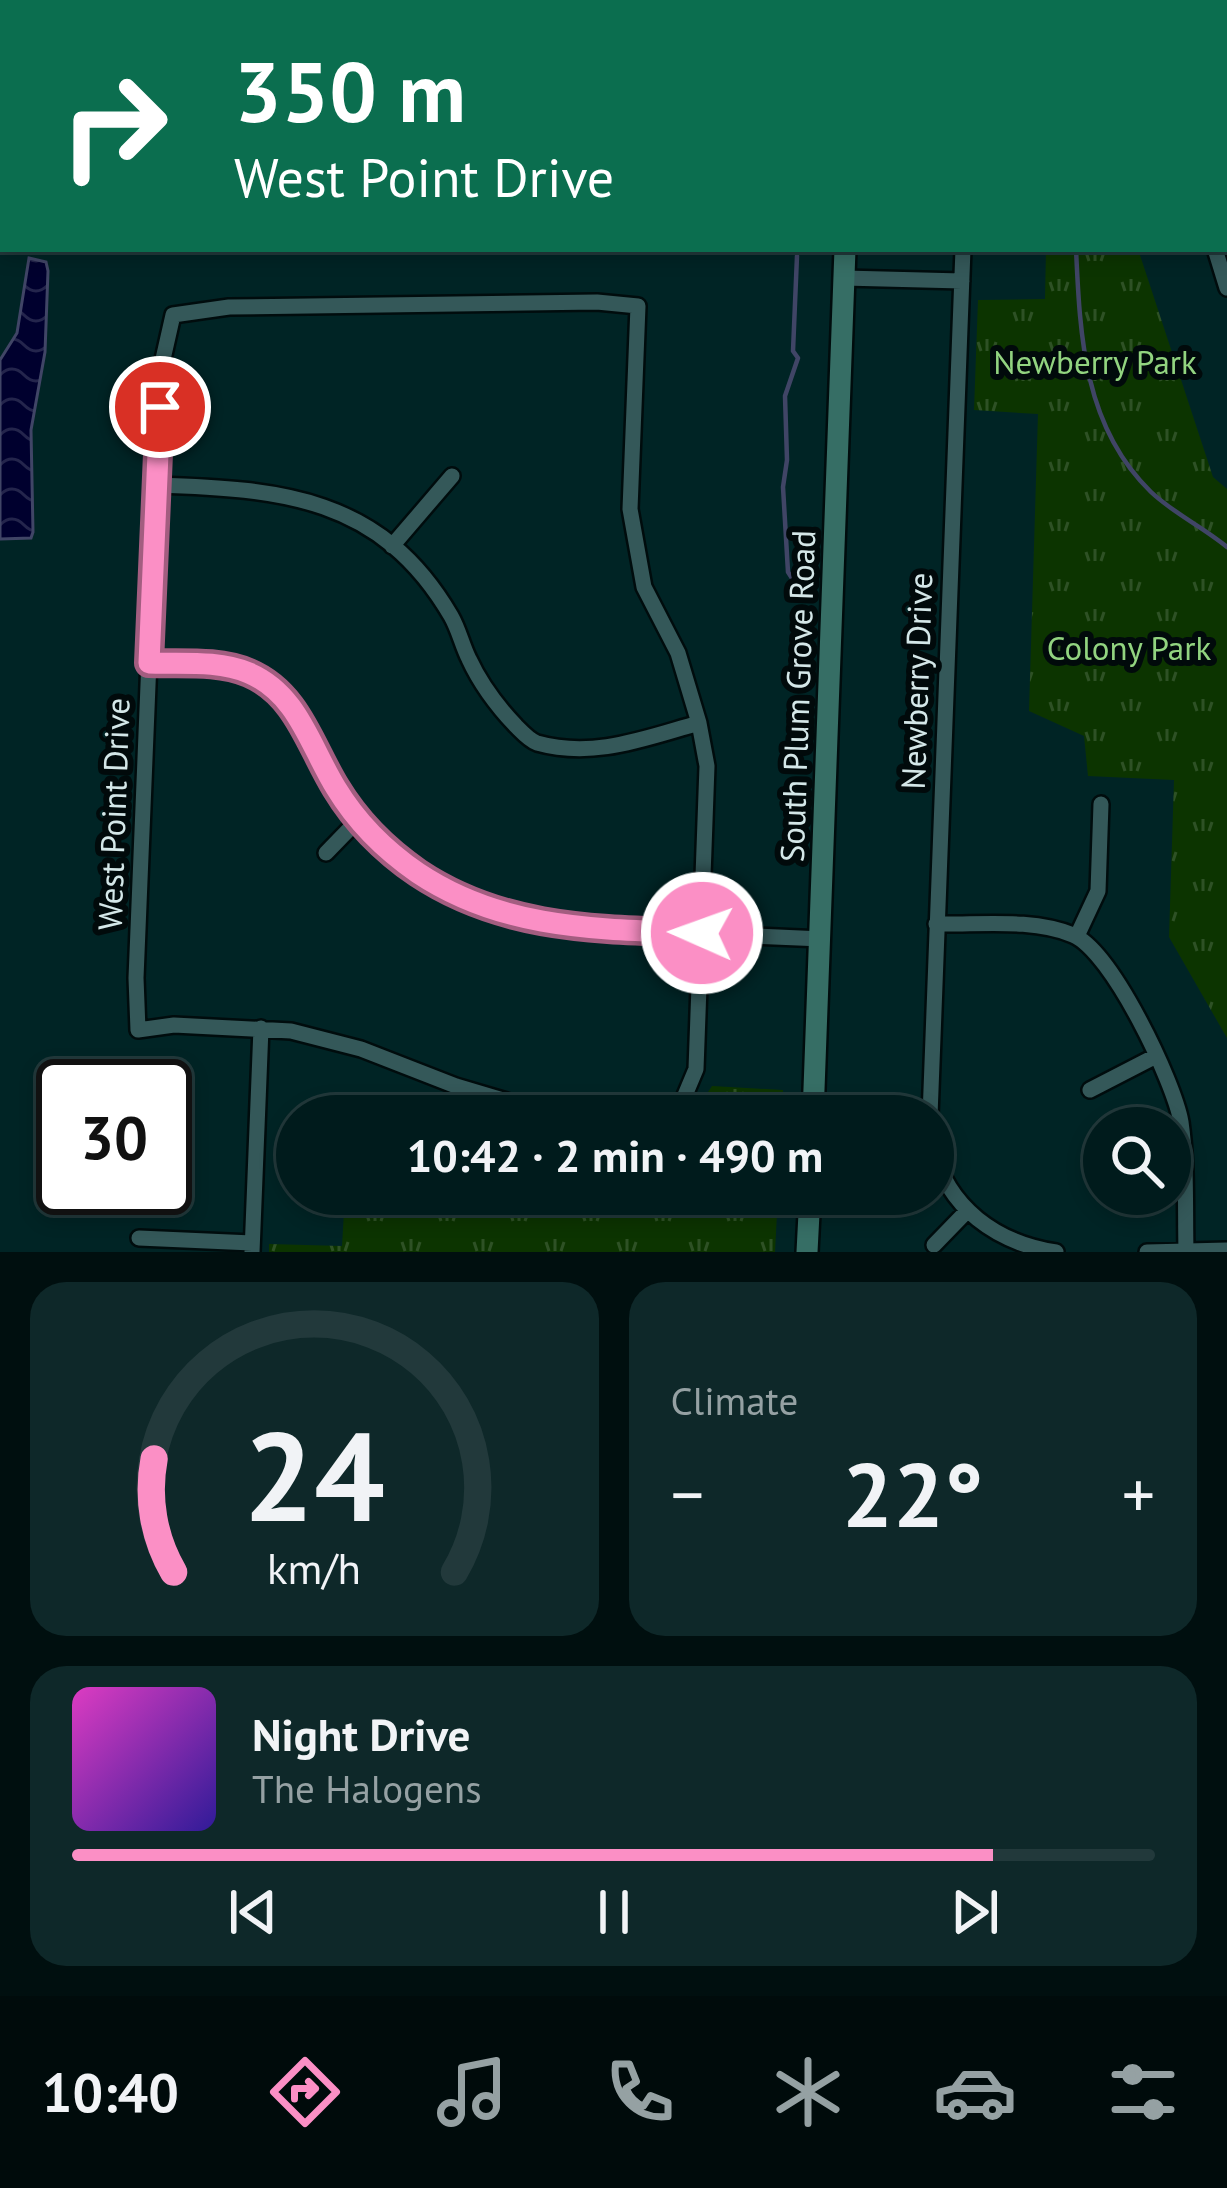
<!DOCTYPE html>
<html lang="en">
<head>
<meta charset="utf-8">
<style>
	:root { --surface:#001b1c; --page:#0e2829; --text:#f1f3f6; --muted:#95a1a3; --line:#22393b; --accent:#fb8fc5 }
	body { margin:0; font-family:"PT Sans",sans-serif; background:var(--page); color:var(--text); height:100vh; display:flex; flex-direction:column; font-size:45px; white-space:nowrap }
	* { box-sizing:border-box; margin:0 }
	p { font-size:39px; color:var(--muted) }
	.icon { flex:none; width:66px; height:66px; fill:none; stroke:currentColor; stroke-width:2; stroke-linecap:round; stroke-linejoin:round }
	.map { position:relative; height:1252px; overflow:hidden }
	.sheet { display:flex; flex-direction:column; gap:30px; padding:30px; background:#000f0f; flex:1 }
	.sheet>* { flex:none }
	.banner { position:absolute; left:0px; top:0px; width:1227px; height:252px; box-shadow:0 6px 18px #0003,0 0 0 3px var(--line); background:#0b6e4f; color:#fff; overflow:hidden }
	.buttons { position:absolute; left:1083px; top:1107px; display:grid; gap:24px }
	.buttons a { display:grid; place-items:center; width:108px; height:108px; border-radius:50%; background:var(--surface); box-shadow:0 6px 18px #0003,0 0 0 3px var(--line); font-size:60px }
	.speed { position:absolute; left:36px; top:1059px; display:flex; gap:24px; font-size:60px; font-weight:700; text-align:center }
	.speed>* { display:grid; place-content:center; width:156px; height:156px; border-radius:50%; background:var(--surface); box-shadow:0 6px 18px #0003,0 0 0 3px var(--line); line-height:1 }
	.speed .limit { border:6px solid #111; border-radius:18px; background:#fff; color:#111 }
	.pin { position:absolute; display:grid; place-items:center; width:102px; height:102px; color:#fff; margin:-51px; border:6px solid #fff; border-radius:50%; box-shadow:0 3px 12px #0007 }
	.me { position:absolute; width:132px; margin:-66px; rotate:272deg; stroke-linejoin:round; filter:drop-shadow(0 0 9px #0008) }
	.turn { display:flex; align-items:center; gap:42px; height:252px; padding:0 36px; font-size:54px }
	.turn .icon { width:156px; height:156px; stroke-width:2.5 }
	.turn b { display:block; font-size:84px; line-height:102px }
	.big { font-size:90px; font-weight:800; line-height:1.1 }
	.sheet .card { flex:1; display:flex; flex-direction:column; justify-content:center; gap:18px; min-width:0; padding:0 42px; border-radius:36px; background:var(--page) }
	.sheet .dial { align-items:center; gap:0 }
	.dial svg { height:312px; overflow:visible; fill:none; stroke:var(--line); stroke-width:7; stroke-linecap:round; text-anchor:middle }
	.dial text { fill:var(--text); stroke:none }
	.song { display:flex; align-items:center; gap:36px }
	.cover { width:144px; height:144px; border-radius:18px; background:linear-gradient(135deg,hsl(310 70% 55%),hsl(250 70% 35%)) }
	.played { height:12px; border-radius:6px; background:linear-gradient(90deg,var(--accent) 85%,var(--line) 85%) }
	.keys { display:flex; justify-content:space-around; direction:ltr }
	.heat { display:flex; justify-content:space-between; align-items:center; font-size:66px; direction:ltr }
	.sheet .tiles { flex:1; display:grid; gap:30px; grid-template-columns:1fr 1fr }
	.card:last-child { grid-column:span 2 }
	.trip { position:absolute; left:276px; top:1095px; width:678px; height:120px; border-radius:60px; background:var(--surface); box-shadow:0 6px 18px #0003,0 0 0 3px var(--line); font-weight:800; line-height:120px; text-align:center }
	.dock { display:flex; height:192px; justify-content:space-around; align-items:center; background:#000b0b; color:var(--muted) }
	.dock .icon { width:84px; height:84px }
	.dock .selected { color:var(--accent) }
	.dock b { font-size:54px; color:var(--text) }
	.map>svg:first-child { display:block }
	.park { fill:url(#park-tufts) }
	.water { fill:url(#water-waves); stroke:#404566; stroke-width:3 }
	.lines { fill:none; stroke-linecap:round; stroke-linejoin:round }
	.stream { stroke:#404566; stroke-width:4.5 }
	.street-casing { stroke:#000c0d; stroke-width:20 }
	.secondary-casing { stroke:#000c0d; stroke-width:26 }
	.street { stroke:#345859; stroke-width:15 }
	.secondary { stroke:#366e65; stroke-width:21 }
	.route-casing { stroke:#a35d80; stroke-width:30 }
	.route { stroke:#fb8fc5; stroke-width:21 }
	.labels { text-anchor:middle; dominant-baseline:central; stroke-width:12; stroke-linejoin:round; paint-order:stroke }
	.park-label { font-size:33px; fill:#92d480; stroke:#010a0b }
	.street-label { font-size:33px; fill:#d4e7e8; stroke:#010a0b }
</style>
</head>
<body>
<div class="map">
<svg width="1227" height="1252" viewBox="0 0 1227 1252">
	<defs>
		<pattern id="park-tufts" width="24" height="20" patternUnits="userSpaceOnUse" patternTransform="scale(3)"><rect width="24" height="20" fill="#0c3400"/><path d="M3 7l-1-3M5 7V3M7 7l1-3M15 17l-1-3M17 17v-4M19 17l1-3" fill="none" stroke="#2e5125"/></pattern>
		<pattern id="water-waves" width="16" height="10" patternUnits="userSpaceOnUse" patternTransform="scale(3)"><rect width="16" height="10" fill="#00002e"/><path d="M0 5q4-4 8 0t8 0" fill="none" stroke="#24254c"/></pattern>
	</defs>
	<rect width="100%" height="100%" fill="#002425"/>
	<path class="park" d="M1046 249H1138L1213 477 1227 489V1038L1169 937 1174 780 1088 776 1084 736 1029 711 1038 414 974 410 978 300 1045 299Z
		M712 1086 783 1090 782 1116H692Z
		M345 1194H511L649 1209 651 1194H778L775 1252H269V1244L342 1246Z"/>
	<path class="water" d="M29 258 46 262 48 271 45 352 31 430 33 532 31 538 0 539V360L17 333Z"/>
	<g class="lines">
		<path class="stream" d="M1224 44 1227 41
			M1076 249C1080 337 1084 427 1151 492 1173 513 1203 527 1227 547
			M797 256 793 351 798 358 785 396 787 460 783 487 788 572 797 586"/>
		<defs>
			<path id="street" d="M298 0 299 3
				M1005 3 1008 0
				M0 104H3
				M1224 187 1227 178
				M1215 249 1227 288
				M844 278 962 281
				M597 302 638 306 630 509 644 587 678 653 699 723 707 766 696 1069 683 1100 671 1108 633 1112 530 1108 456 1086 361 1049 291 1031 174 1025 138 1030 136 978 161 368 173 315 229 307Z
				M156 485C280 489 381 496 451 616 459 630 462 645 469 659 481 685 496 705 516 726 523 733 529 740 537 743 594 759 645 738 699 723
				M392 546 452 476
				M149 663 230 667 268 683 298 714 337 789 385 847 444 889 493 911 570 928 822 939
				M326 853 359 819
				M936 924C979 925 1033 918 1073 935 1112 951 1174 1082 1181 1122 1187 1164 1185 1209 1186 1251
				M1077 936 1098 891 1101 804
				M1090 1090 1154 1057
				M930 1116 963 249
				M933 1147C947 1208 997 1243 1056 1252
				M139 1238 252 1243
				M934 1245 966 1212
				M252 1252 261 1028
				M1147 1252 1227 1250"/>
			<path id="secondary" d="M854 3V0
				M813 1116 845 249
				M807 1252 810 1194"/>
		</defs>
		<use href="#street" class="street-casing"/>
		<use href="#secondary" class="secondary-casing"/>
		<use href="#street" class="street"/>
		<use href="#secondary" class="secondary"/>
	</g>
	<g class="lines">
		<defs>
			<path id="route" d="M160 407 149 663C181 664 219 660 249 673 298 694 310 746 336 788 356 821 386 851 418 873 505 931 601 929 702 933"/>
		</defs>
		<use href="#route" class="route-casing"/>
		<use href="#route" class="route"/>
	</g>
	<g class="labels">
		<g class="park-label">
			<text x="1095" y="361">Newberry Park</text>
			<text x="1129" y="647">Colony Park</text>
		</g>
		<g class="street-label">
			<text transform="translate(916 681) rotate(-88)">Newberry Drive</text>
			<text transform="translate(797 696) rotate(-88)">South Plum Grove Road</text>
			<text transform="translate(113 814) rotate(-88)">West Point Drive</text>
		</g>
	</g>
</svg>
<div class="buttons">
<a><svg class="icon" aria-label="search" viewBox="0 0 24 24"><circle cx="10" cy="10" r="6"/><path d="M15 15l6 6"/></svg></a>
</div>
<div class="speed"><div class="limit">30</div></div>
<div class="pin" style="left:160px;top:407px;background:#d93025"><svg class="icon" aria-label="arrive" viewBox="0 0 24 24"><path d="M6 21V4h12l-3 4 3 4H6"/></svg></div>
<svg class="me" style="left:702px;top:933px" viewBox="-20 -20 40 40"><circle r="17" fill="#fb8fc5" stroke="#fff" stroke-width="3"/><path d="M0-11L8 9 0 5-8 9z" fill="#fff"/></svg>
<div class="trip">10:42 · 2 min · 490 m</div>
<div class="banner">
<div class="turn"><svg class="icon" aria-label="right" viewBox="0 0 24 24"><path d="M7 20v-9h11M14 6l5 5-5 5"/></svg><div><b>350 m</b>West Point Drive</div></div>
</div>
</div>
<section class="sheet">
<div class="tiles">
<div class="card dial"><svg viewBox="0 0 100 80">
<path d="M14 69A42 42 0 1 1 86 69"/>
<path d="M14 69A42 42 0 0 1 9 40" stroke="#fb8fc5"/>
<text x="50" y="56" font-size="32" font-weight="700">24</text>
<text x="50" y="72" font-size="11">km/h</text>
</svg></div>
<div class="card"><p>Climate</p>
<div class="heat"><a>−</a><b class="big">22°</b><a>+</a></div>
</div>
<div class="card">
<div class="song"><i class="cover"></i><div><b>Night Drive</b><p>The Halogens</p></div></div>
<div class="played"></div>
<div class="keys"><svg class="icon" aria-label="previous" viewBox="0 0 24 24"><path d="M18 5L8 12l10 7zM5 5v14"/></svg><svg class="icon" aria-label="pause" viewBox="0 0 24 24"><path d="M8 5v14M16 5v14"/></svg><svg class="icon" aria-label="next" viewBox="0 0 24 24"><path d="M6 5l10 7-10 7zM19 5v14"/></svg></div>
</div>
</div>
</section>
<nav class="dock">
<b>10:40</b>
<svg class="icon selected" aria-label="directions" viewBox="0 0 24 24"><path d="M12 3l9 9-9 9-9-9zM9 14v-3h6M13 9l2 2-2 2"/></svg>
<svg class="icon" aria-label="music" viewBox="0 0 24 24"><path d="M9 18V5l10-2v13"/><circle cx="6" cy="18" r="3"/><circle cx="16" cy="16" r="3"/></svg>
<svg class="icon" aria-label="phone" viewBox="0 0 24 24"><path d="M5 4h4l2 5-3 2q2 4 5 5l2-3 5 2v4C11 20 4 13 5 4z"/></svg>
<svg class="icon" aria-label="climate" viewBox="0 0 24 24"><path d="M12 3v18M4 7l16 10M4 17L20 7"/></svg>
<svg class="icon" aria-label="car" viewBox="0 0 24 24"><path d="M5 17H2v-5l4-1 3-4h7l3 4 3 1v5h-3M9 17h6M6 11h13"/><circle cx="7" cy="17" r="2"/><circle cx="17" cy="17" r="2"/></svg>
<svg class="icon" aria-label="filters" viewBox="0 0 24 24"><path d="M4 7h16M4 17h16"/><circle cx="9" cy="7" r="2"/><circle cx="15" cy="17" r="2"/></svg>
</nav>
</body>
</html>
